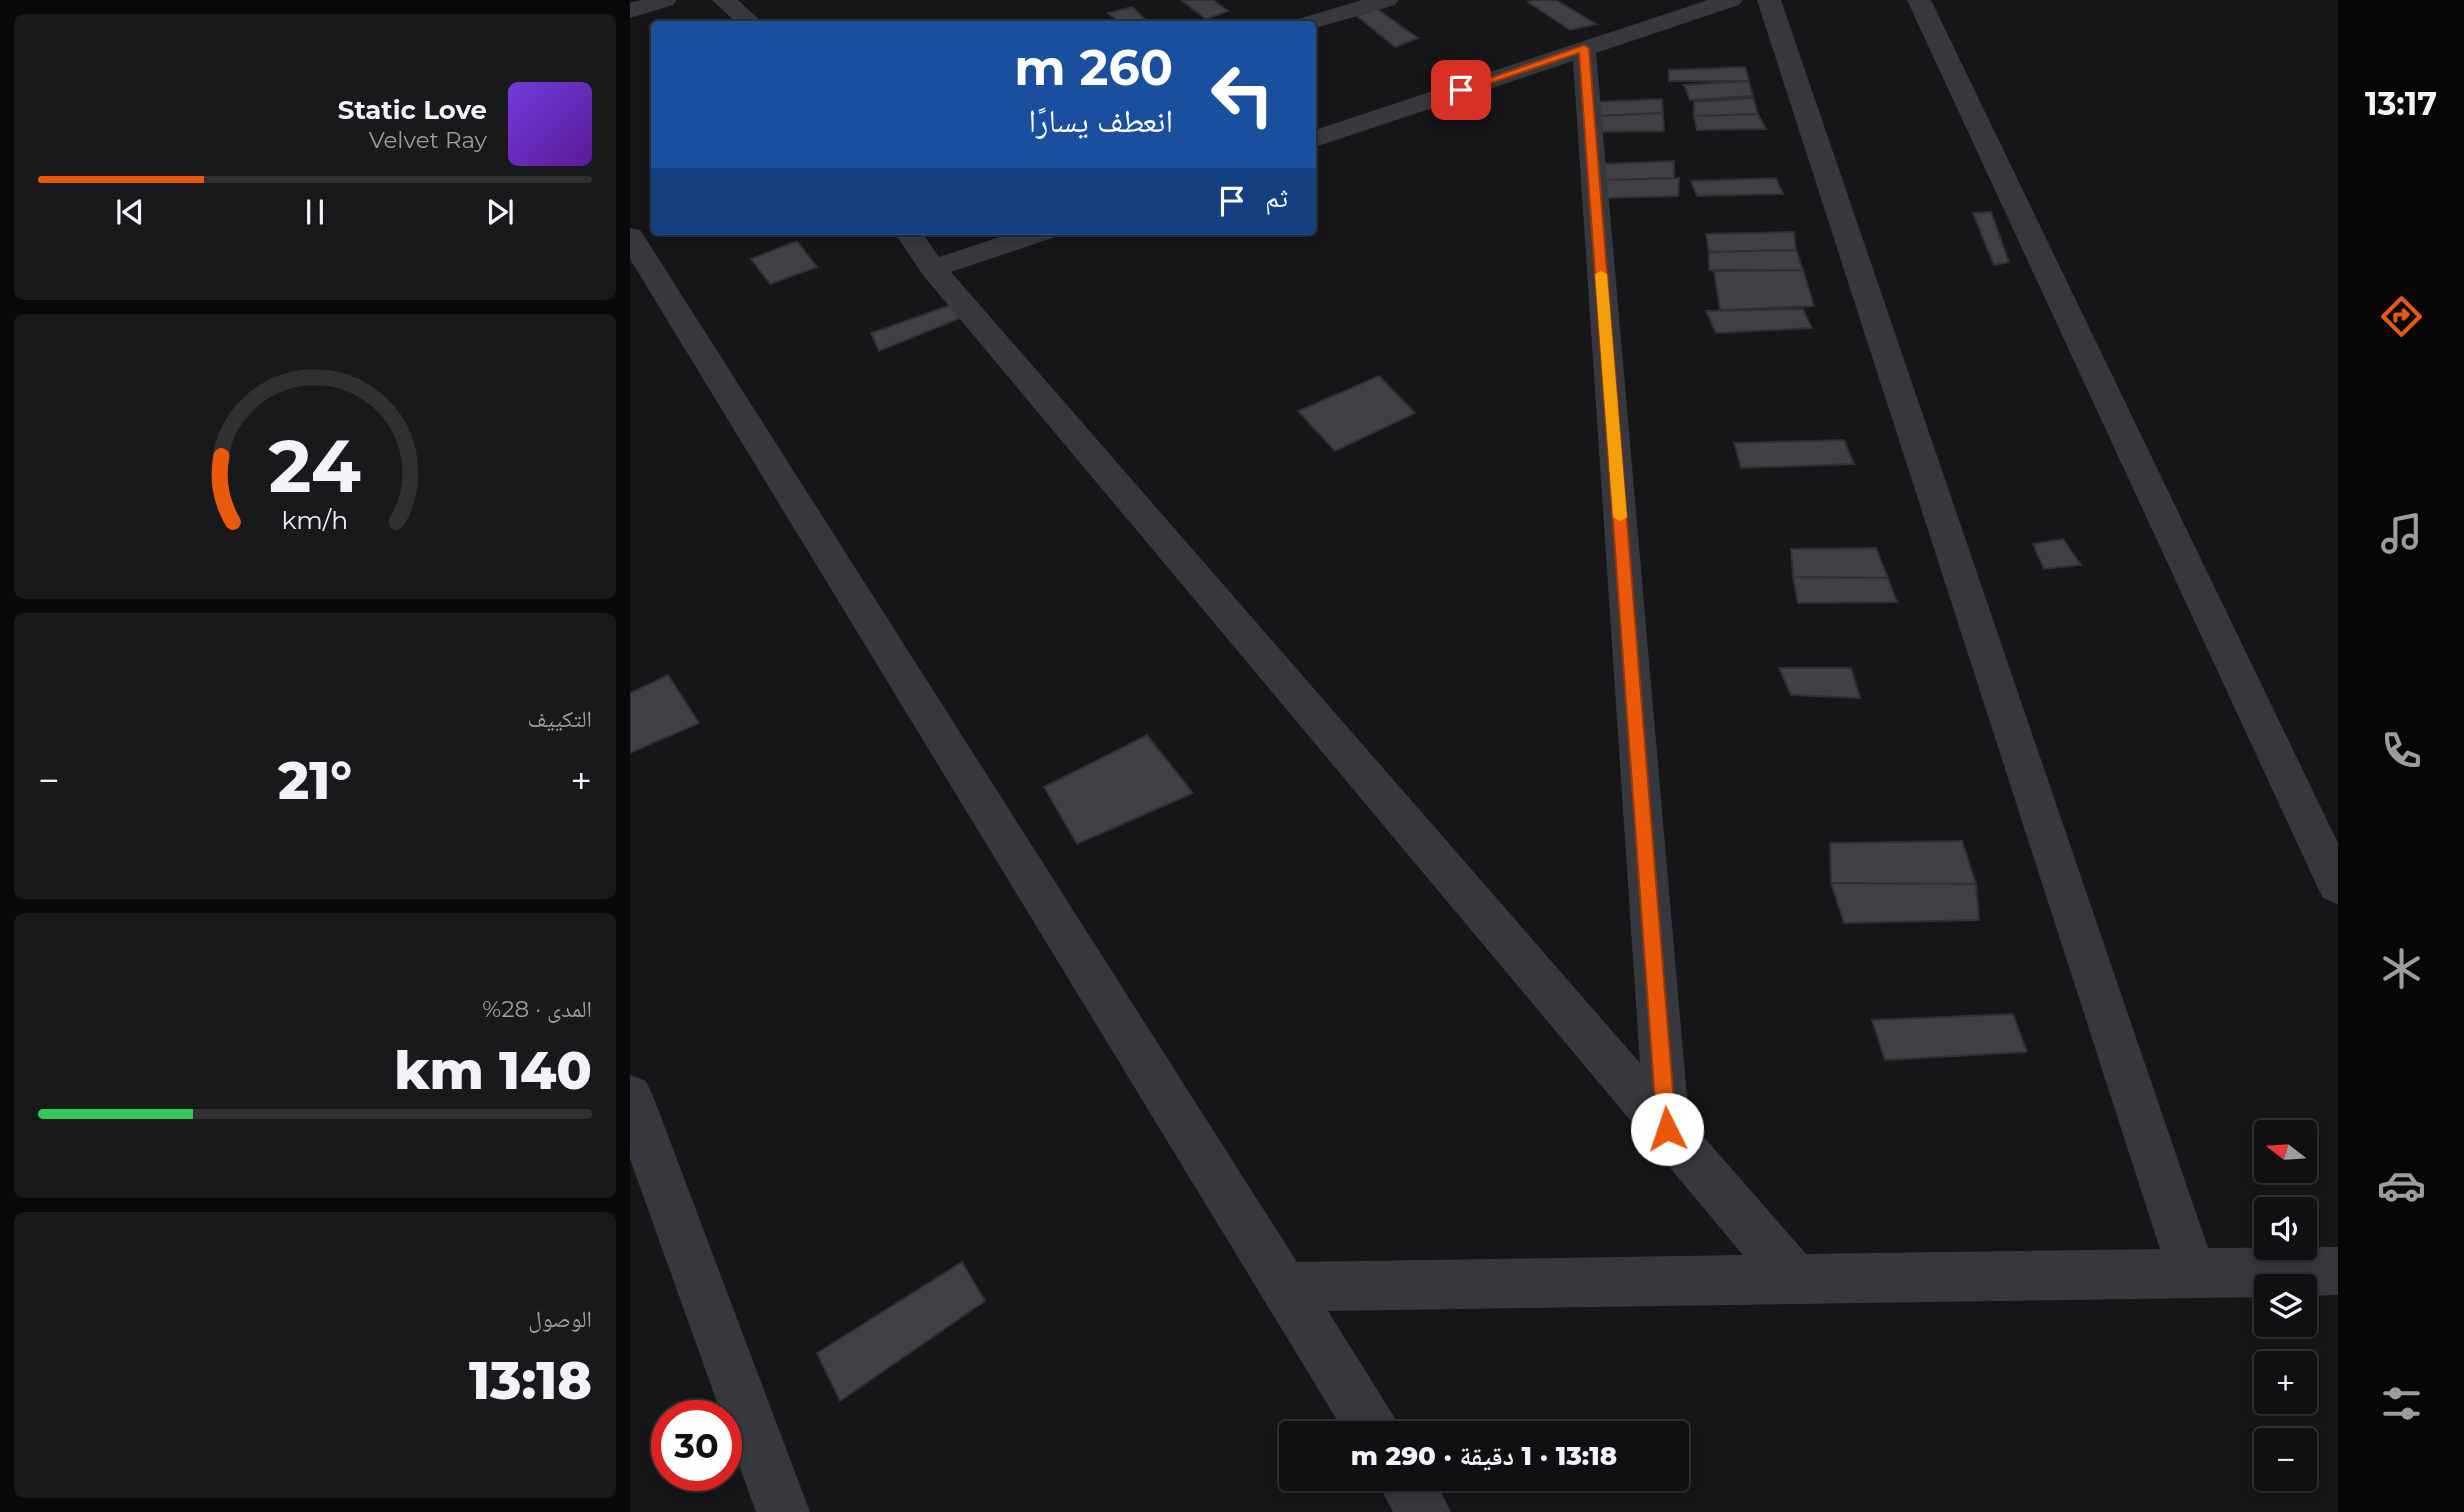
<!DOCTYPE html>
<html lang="ar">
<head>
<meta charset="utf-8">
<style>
	:root { --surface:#101012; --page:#19191b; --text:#f1f3f6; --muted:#9c9d9f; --line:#303032; --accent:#ea580c }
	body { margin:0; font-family:Montserrat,"Noto Naskh Arabic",sans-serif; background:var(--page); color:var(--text); direction:rtl; height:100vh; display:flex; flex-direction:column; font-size:26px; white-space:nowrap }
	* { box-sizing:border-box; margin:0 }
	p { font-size:23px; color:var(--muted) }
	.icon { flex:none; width:38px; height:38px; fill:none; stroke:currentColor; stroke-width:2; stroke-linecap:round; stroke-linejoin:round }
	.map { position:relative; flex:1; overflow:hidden; direction:ltr }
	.side { display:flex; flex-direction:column; gap:14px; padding:14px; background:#09090a; width:630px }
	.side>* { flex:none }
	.hud { position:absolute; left:21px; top:21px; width:665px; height:214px; border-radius:7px; box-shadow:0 4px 10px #0003,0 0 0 2px var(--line); direction:rtl; background:#1a4fa0; color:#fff; overflow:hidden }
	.needle { width:46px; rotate:287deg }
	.controls { position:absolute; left:1624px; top:1120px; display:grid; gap:14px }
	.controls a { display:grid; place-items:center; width:63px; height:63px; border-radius:7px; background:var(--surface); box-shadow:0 4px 10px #0003,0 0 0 2px var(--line); font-size:35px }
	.speed { position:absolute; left:21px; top:1400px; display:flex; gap:14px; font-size:35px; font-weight:700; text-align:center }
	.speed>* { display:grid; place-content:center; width:91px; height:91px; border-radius:50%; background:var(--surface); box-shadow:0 4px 10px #0003,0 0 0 2px var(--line); line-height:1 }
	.speed .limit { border:10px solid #d22; background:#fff; color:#111 }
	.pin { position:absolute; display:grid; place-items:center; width:60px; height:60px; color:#fff; margin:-30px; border-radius:14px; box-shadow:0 4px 10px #0006 }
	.me { position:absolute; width:77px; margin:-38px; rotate:356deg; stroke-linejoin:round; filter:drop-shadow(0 0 5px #0008) }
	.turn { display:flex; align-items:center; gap:24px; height:147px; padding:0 28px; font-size:32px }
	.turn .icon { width:91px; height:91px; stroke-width:2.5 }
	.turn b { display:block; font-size:49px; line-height:60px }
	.then { display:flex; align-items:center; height:66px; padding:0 28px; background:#0003; gap:14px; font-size:26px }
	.big { font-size:52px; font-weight:800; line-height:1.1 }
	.side .card { flex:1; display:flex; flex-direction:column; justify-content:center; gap:10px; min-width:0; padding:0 24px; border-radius:10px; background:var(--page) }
	.side .dial { align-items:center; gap:0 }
	.dial svg { height:182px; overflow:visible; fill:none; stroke:var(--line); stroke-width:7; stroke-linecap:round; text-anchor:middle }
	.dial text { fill:var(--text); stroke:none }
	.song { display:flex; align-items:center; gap:21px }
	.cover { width:84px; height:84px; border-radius:10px; background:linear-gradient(135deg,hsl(260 70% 55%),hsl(270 70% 35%)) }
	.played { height:7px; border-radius:4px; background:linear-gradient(90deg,var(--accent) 30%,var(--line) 30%) }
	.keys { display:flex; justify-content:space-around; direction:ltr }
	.heat { display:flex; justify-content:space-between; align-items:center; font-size:38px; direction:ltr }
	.charge { height:10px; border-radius:5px; background:linear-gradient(90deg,#34c759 28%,var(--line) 0) }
	.trip { position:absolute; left:649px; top:1421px; width:410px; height:70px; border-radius:7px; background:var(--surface); box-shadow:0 4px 10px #0003,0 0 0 2px var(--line); font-weight:800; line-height:70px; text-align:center; direction:rtl }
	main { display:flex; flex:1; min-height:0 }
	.dock { display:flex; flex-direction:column; width:126px; justify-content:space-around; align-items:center; background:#060607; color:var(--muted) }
	.dock .icon { width:49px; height:49px }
	.dock .active { color:var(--accent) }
	.dock b { font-size:32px; color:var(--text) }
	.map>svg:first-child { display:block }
	.building { fill:#404145; stroke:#303034; stroke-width:2 }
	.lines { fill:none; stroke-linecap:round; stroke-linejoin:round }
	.minor { fill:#37383d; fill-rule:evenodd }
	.route { fill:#ea580c; stroke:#983908; stroke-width:2 }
	.slow { fill:#f59e0b }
</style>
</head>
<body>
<main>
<nav class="dock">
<b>13:17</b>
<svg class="icon active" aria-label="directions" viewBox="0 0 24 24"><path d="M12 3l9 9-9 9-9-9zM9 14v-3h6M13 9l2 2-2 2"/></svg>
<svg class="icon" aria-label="music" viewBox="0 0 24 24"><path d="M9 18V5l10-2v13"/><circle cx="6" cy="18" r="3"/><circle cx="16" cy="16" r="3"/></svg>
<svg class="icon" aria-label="phone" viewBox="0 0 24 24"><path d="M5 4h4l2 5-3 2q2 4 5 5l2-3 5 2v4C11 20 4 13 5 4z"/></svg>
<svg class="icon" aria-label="climate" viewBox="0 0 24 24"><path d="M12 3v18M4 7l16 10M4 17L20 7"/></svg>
<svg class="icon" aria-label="car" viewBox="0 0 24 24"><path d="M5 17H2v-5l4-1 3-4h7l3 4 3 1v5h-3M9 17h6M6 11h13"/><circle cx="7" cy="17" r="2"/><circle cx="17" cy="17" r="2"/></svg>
<svg class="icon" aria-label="filters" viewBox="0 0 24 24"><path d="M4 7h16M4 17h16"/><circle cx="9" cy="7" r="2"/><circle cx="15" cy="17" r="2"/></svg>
</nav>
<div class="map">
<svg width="1708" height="1512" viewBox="0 0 1708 1512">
	<rect width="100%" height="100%" fill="#161618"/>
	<path class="building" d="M551 0H583L598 11 576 19Z
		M904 0H926L966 24 940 30 898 2Z
		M502 7 520 24H491L478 13Z
		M747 9 788 38 765 47 727 16Z
		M1115 67 1119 81H1039V70Z
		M1119 81 1123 96 1060 100 1054 85Z
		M1123 98 1128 114 1064 116V102Z
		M1032 99 1033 113 965 116V102Z
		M1033 113 1034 131 968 132 965 116Z
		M1128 114 1136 129 1067 130 1064 116Z
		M1044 161V178L973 180V164Z
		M1049 178 1048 196 975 198 973 180Z
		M1146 178 1153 194 1067 196 1061 181Z
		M1361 212 1379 262 1364 265 1343 213Z
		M1164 232 1166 250 1079 252 1076 234Z
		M167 241 187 267 140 284 121 259Z
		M1166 250 1173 270H1079V252Z
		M1173 270 1184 306 1090 310 1084 271Z
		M321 305 333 317 249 351 241 333Z
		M1173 309 1182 328 1086 333 1076 311Z
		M749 376 785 413 705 451 668 411Z
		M1214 440 1224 464 1111 468 1104 443Z
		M1433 539 1451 565 1414 569 1403 544Z
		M1246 548 1258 578 1163 577 1161 549Z
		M1163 577 1258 578 1267 602 1168 603Z
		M1149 668H1221L1230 698 1161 695Z
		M38 675 69 723 0 753V693Z
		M517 735 563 793 447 844 414 787Z
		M1332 841 1346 884 1201 883 1200 843Z
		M1201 883 1346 884 1349 920 1214 923Z
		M1383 1014 1397 1052 1255 1060 1242 1020Z
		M332 1262 355 1301 210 1401 187 1353Z"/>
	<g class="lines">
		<path class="minor" d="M11 0H47L43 5 0 18V3Z
			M82 0H108L134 24H108Z
			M732 0H769L765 5 682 29V24H664L668 19Z
			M1078 0H1113L1109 5 966 53 1059 1120 1176 1254 1530 1249 1127 0H1151L1578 1248 1708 1247V1295L1675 1296V1286H1636V1297L698 1311 763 1415 771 1433H715L0 259V228L10 230 14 236 667 1262 1113 1255 293 275 263 231H291L309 257 388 231H429L425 237 321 272 1010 1063 943 61 682 148V131Z
			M1277 0H1301L1708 843V904L1693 898 1687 886Z
			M0 1075 16 1081 23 1096 180 1512H126L96 1429V1416H92L0 1159Z
			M746 1479H804L821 1512H763Z"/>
	</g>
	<path class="route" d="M954 45 959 48 1046 1129 1043 1136 1037 1138 1030 1136 1027 1129 949 53 834 92 826 90Z"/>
	<path class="slow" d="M971 271 977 274 997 517 990 521 983 517 965 274Z"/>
</svg>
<div class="controls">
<a><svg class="needle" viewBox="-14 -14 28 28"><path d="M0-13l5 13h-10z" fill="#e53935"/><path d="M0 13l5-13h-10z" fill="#9c9d9f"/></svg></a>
<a><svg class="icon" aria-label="sound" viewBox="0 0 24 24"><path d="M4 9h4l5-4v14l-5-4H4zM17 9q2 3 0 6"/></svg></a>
<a><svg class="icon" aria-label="layers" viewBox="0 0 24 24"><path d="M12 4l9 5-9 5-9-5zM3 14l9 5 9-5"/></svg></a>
<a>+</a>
<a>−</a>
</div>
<div class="speed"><div class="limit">30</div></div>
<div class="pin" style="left:831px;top:90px;background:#d93025"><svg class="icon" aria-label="arrive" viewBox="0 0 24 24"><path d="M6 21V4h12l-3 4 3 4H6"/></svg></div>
<svg class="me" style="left:1037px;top:1129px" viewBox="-20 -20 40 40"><circle r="19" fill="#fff"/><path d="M0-13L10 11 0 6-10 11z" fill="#ea580c"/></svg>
<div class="trip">13:18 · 1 دقيقة · 290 m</div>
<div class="hud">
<div class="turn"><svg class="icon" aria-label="left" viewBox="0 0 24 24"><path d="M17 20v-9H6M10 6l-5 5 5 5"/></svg><div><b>260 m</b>انعطف يسارًا</div></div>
<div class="then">ثم<svg class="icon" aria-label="arrive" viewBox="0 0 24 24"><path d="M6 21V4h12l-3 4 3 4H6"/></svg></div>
</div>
</div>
<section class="side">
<div class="card">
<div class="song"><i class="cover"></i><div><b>Static Love</b><p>Velvet Ray</p></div></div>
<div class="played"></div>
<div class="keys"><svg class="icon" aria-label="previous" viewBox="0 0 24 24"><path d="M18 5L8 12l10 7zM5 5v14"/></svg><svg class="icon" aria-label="pause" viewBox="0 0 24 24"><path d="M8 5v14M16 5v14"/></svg><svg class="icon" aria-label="next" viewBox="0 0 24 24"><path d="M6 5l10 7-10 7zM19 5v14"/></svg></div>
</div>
<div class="card dial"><svg viewBox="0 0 100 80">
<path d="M14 69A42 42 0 1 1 86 69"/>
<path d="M14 69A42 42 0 0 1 9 40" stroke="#ea580c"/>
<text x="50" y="56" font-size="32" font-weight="700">24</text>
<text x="50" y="72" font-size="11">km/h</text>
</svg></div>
<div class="card"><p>التكييف</p>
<div class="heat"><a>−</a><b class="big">21°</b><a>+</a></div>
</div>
<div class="card"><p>المدى · 28%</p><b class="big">140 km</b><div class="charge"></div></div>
<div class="card"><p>الوصول</p><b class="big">13:18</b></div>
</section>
</main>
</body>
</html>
